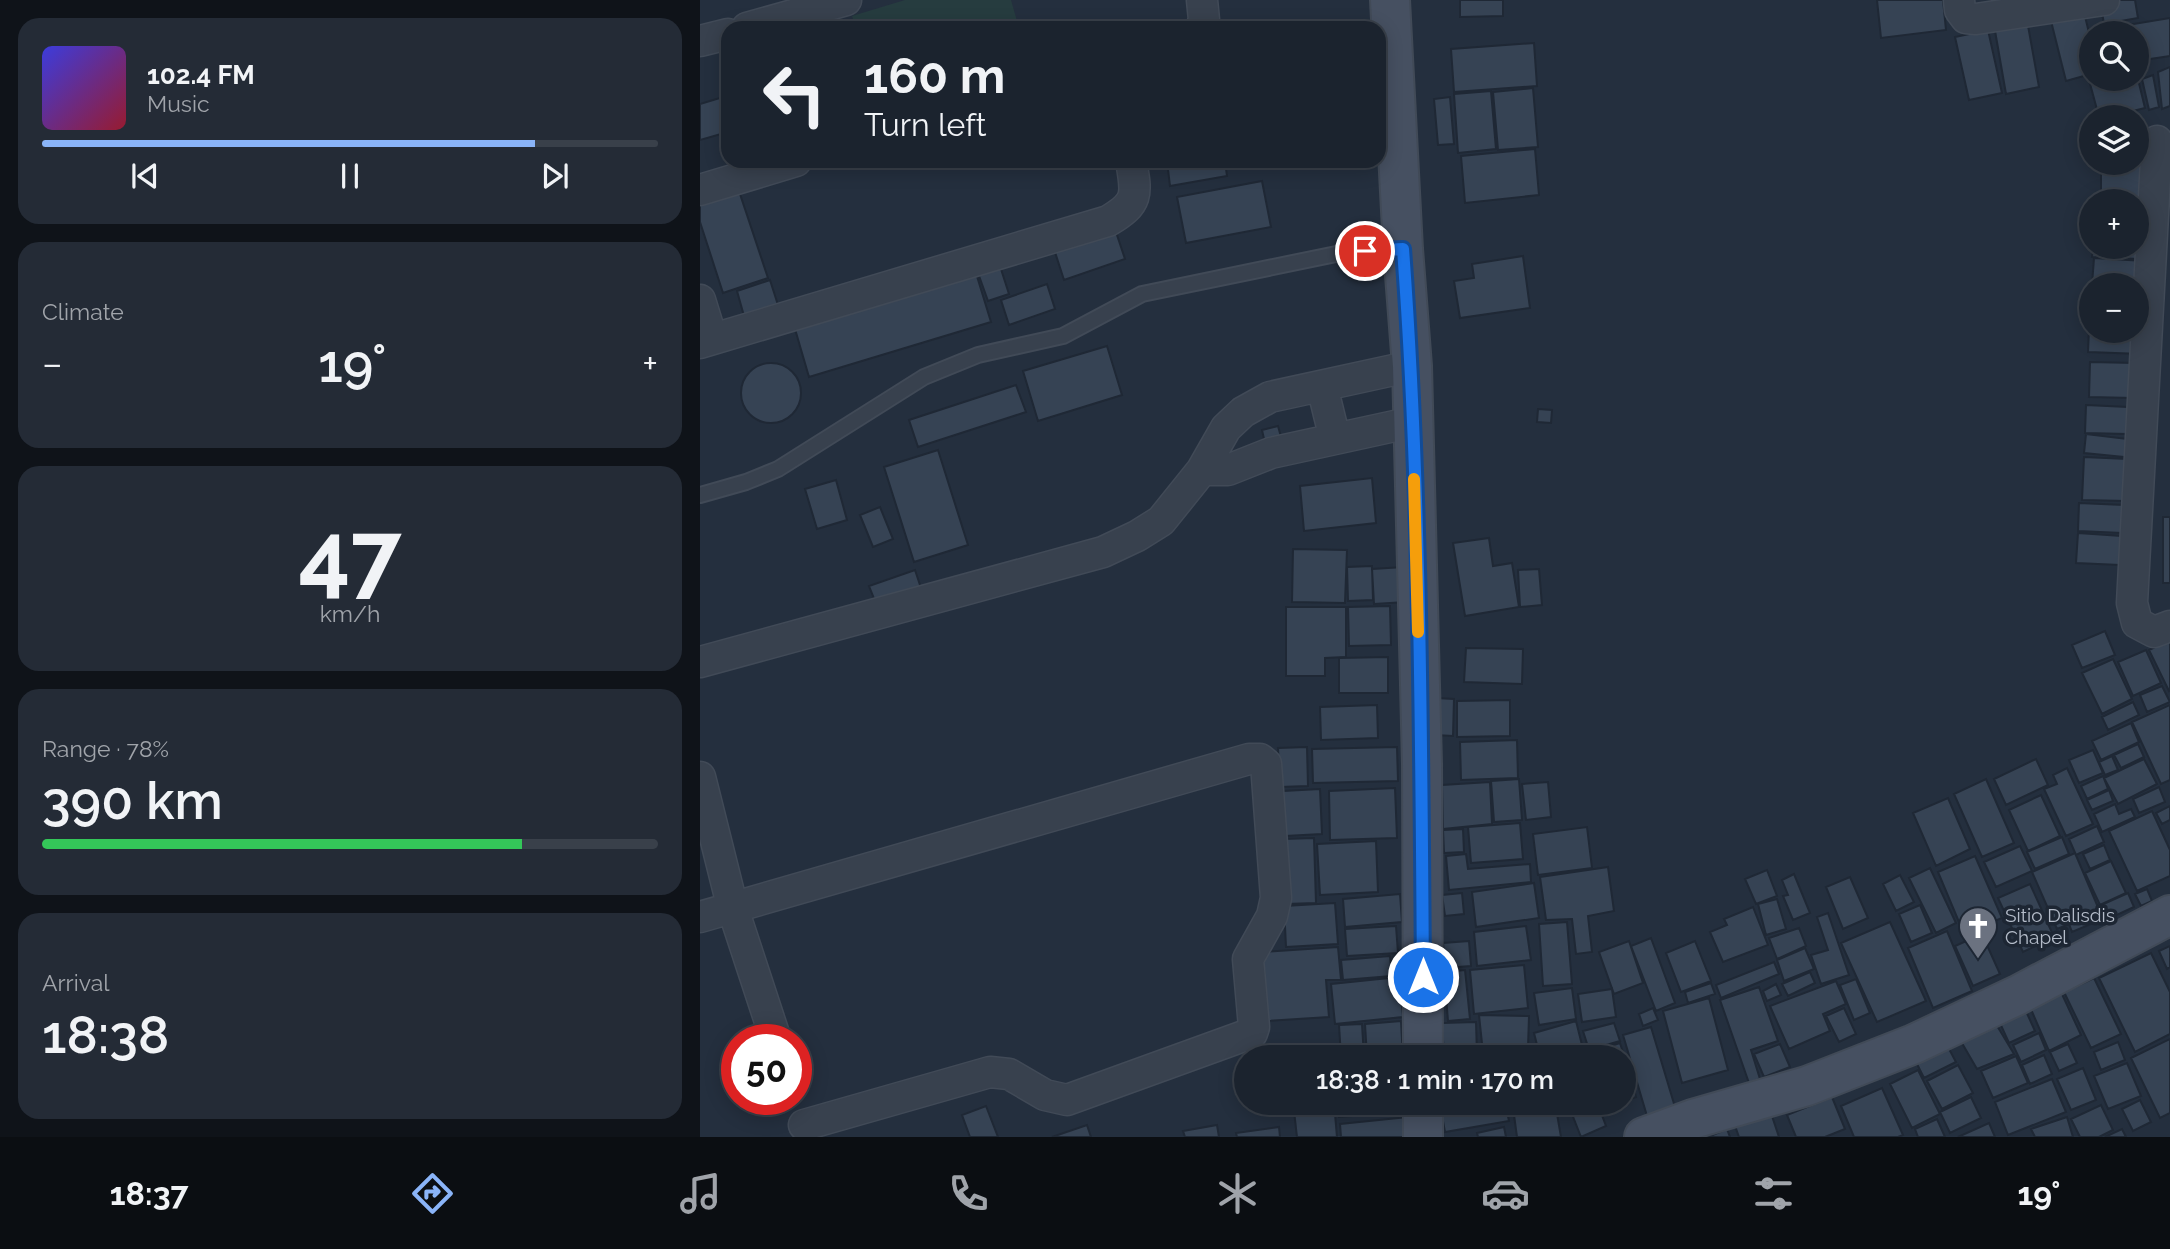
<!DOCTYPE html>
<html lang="en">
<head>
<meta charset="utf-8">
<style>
	:root { --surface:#1b232e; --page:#242b36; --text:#f1f3f6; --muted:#a0a4aa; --line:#39404a; --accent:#8ab4f8 }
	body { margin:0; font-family:Raleway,sans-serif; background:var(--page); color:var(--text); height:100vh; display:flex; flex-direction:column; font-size:26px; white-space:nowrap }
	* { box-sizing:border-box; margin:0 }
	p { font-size:23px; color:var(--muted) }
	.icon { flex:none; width:38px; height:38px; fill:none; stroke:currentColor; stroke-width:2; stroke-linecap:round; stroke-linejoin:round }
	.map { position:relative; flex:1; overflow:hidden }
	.panel { display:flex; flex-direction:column; gap:18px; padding:18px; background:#0f1319; width:700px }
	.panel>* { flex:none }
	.banner { position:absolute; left:21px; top:21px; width:665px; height:147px; border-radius:21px; box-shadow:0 4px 18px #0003,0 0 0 2px var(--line); background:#1b232e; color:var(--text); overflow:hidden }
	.fabs { position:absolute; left:1379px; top:21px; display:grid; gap:14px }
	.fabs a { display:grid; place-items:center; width:70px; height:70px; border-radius:50%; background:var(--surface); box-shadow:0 4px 18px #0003,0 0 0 2px var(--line); font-size:35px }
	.speed { position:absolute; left:21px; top:1024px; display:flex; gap:14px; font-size:35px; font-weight:700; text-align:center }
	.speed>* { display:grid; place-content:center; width:91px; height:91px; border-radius:50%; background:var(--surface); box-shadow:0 4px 18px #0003,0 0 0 2px var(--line); line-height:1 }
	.speed .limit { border:10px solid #d22; background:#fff; color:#111 }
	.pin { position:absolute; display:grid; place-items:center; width:60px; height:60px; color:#fff; margin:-30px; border:4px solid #fff; border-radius:50%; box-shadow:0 2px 7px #0007 }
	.me { position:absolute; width:77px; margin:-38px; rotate:0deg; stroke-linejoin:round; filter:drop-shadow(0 0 5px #0008) }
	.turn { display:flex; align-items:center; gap:24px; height:147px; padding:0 28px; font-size:32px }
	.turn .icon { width:91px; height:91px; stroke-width:2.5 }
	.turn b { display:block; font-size:49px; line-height:60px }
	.big { font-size:52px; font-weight:600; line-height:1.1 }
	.panel .card { flex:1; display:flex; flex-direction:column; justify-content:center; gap:10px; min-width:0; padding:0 24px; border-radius:21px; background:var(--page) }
	.panel .dial { align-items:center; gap:0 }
	.dial b { font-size:91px; line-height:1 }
	.song { display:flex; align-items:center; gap:21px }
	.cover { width:84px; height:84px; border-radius:10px; background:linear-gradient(135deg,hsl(240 70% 55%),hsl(350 70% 35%)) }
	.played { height:7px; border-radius:4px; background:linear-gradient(90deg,var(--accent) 80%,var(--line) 80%) }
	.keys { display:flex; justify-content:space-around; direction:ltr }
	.heat { display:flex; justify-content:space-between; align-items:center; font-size:38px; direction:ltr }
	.charge { height:10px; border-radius:5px; background:linear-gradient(90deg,#34c759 78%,var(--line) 0) }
	.trip { position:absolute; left:534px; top:1045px; width:402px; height:70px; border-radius:35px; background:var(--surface); box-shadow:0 4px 18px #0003,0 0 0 2px var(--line); font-weight:600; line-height:70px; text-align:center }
	.menu { display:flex; height:112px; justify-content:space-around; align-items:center; background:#0b0e12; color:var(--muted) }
	.menu .icon { width:49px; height:49px }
	.menu .current { color:var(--accent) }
	.menu b { font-size:32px; color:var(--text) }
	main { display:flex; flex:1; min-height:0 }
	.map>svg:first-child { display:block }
	.green { fill:#263c3f }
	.building { fill:#364354; stroke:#1f2835; stroke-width:2 }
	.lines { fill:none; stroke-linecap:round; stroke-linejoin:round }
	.lane-casing { stroke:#414a57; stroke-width:18 }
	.street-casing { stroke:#414a57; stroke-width:33 }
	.secondary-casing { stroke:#414a57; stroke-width:42 }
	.lane { stroke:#38414e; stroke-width:14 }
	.street { stroke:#38414e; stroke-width:30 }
	.secondary { stroke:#465061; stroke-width:38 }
	.route-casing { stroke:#114b97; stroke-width:18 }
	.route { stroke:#1a73e8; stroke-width:12 }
	.slow { stroke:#f59e0b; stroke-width:12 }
	.labels { text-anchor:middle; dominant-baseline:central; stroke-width:7; stroke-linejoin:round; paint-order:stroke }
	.poi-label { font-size:19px; fill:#b4bcc9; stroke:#1d2633; text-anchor:start }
</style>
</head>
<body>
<main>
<section class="panel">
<div class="card">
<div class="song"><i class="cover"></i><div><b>102.4 FM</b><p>Music</p></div></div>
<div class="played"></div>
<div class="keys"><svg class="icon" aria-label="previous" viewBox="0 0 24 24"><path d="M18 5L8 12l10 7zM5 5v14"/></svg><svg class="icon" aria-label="pause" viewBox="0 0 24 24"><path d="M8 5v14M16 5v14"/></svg><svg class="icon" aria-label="next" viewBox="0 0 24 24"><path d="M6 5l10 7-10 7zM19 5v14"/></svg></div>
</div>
<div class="card"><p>Climate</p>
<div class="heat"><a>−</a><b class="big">19°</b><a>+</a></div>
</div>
<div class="card dial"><b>47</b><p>km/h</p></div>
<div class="card"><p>Range · 78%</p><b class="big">390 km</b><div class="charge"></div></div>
<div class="card"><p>Arrival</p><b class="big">18:38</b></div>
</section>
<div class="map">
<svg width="1470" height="1137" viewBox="0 0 1470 1137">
	<rect width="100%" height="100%" fill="#242f3e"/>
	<path class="green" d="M205 0H311L319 28H156L152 16Z"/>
	<path class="building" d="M760 0H803V16L760 17Z
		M1177 0H1243L1246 30 1181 38Z
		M1408 0H1435L1438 18 1404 24 1400 1Z
		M1383 8 1391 41V74L1366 81 1350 17Z
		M1470 18V56L1437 61V33H1398L1397 30Z
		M1327 20 1339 87 1306 94 1294 25Z
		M1288 30 1302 93 1269 100 1255 37Z
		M834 43 837 86 754 92 751 49Z
		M1470 67V106L1462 109 1458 72Z
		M1437 75 1445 108 1409 117H1399L1389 80 1437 79Z
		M1453 75 1459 107 1449 110 1442 79Z
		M833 88 838 147 798 150 793 92Z
		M791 91 796 149 758 153 754 94Z
		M23 97 28 114V132L0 140V104Z
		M750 97 754 144 738 145 734 99Z
		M835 149 839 195 765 203 761 156Z
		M467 161H525L527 176 470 186Z
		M1447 163V203L1401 201V164Z
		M562 181 571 227 486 243 477 197Z
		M36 182 68 278 23 293 0 222V194Z
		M415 229 425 259 364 280 354 249Z
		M1437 240H1440L1439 259 1392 257 1393 247H1437Z
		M823 256 830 308 760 318 754 281 774 278 772 264Z
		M1394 258 1445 261 1437 285H1392Z
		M300 266 309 294 288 301 278 273Z
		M276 273 291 322 109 377 95 329Z
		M70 280 78 305 44 316 37 291Z
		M347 284 355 309 309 325 301 300Z
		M1390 303 1391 331H1437L1442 354 1388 352Z
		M407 346 422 395 338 421 323 371Z
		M1390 362 1434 363 1433 398 1389 397Z
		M41 393a30 30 0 1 1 60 0a30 30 0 1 1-60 0Z
		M316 385 326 412 218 447 209 420Z
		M1386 405 1428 407 1427 434 1385 433Z
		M838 409 852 410 851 423 837 422Z
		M578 426 583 444 566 448 562 430Z
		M1386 434 1436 440 1434 458 1384 453Z
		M238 450 268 545 214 562 184 467Z
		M1384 457 1428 459 1426 501 1382 500Z
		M672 478 676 523 604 531 600 486Z
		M136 480 147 520 117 529 105 489Z
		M1379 503 1424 505 1422 533 1378 531Z
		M180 507 193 539 173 547 160 515Z
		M1463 517H1470V583H1463Z
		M1378 533 1422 536 1420 565 1376 563Z
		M789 538 793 566 812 563 819 607 765 616 753 543Z
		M593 549 647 550 645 603 592 602Z
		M672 566 673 600 648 601 647 567Z
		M704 567 706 602 674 604 672 569Z
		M839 569 842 605 820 607 818 570Z
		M215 570 222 591 177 606 169 586Z
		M690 606 691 645 649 646 648 607Z
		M586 607H646V657L625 658V676H586Z
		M1405 631 1415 655 1382 668 1372 645Z
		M1470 640V690L1469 691 1449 650Z
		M766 648 823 649 822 684 764 682Z
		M1446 650 1461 683 1433 696 1418 662Z
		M688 657V693H639V658Z
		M1413 659 1432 699 1402 714 1382 673Z
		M1462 686 1470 702 1447 712 1440 695Z
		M736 698 754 699 753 736 735 735Z
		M810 700V736L757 737V701Z
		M1433 702 1439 715 1408 730 1402 717Z
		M677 705 678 738 621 740 620 707Z
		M1470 705V780L1461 784 1432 722Z
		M1431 723 1439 742 1401 760 1392 741Z
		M817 740 818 778 761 780 760 742Z
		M1438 744 1444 757 1421 768 1414 755Z
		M607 747 608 786 580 787 578 748Z
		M697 747 698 781 613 783 612 749Z
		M1393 750 1403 773 1379 783 1369 760Z
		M1412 756 1418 770 1405 775 1399 762Z
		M1336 759 1348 785 1306 805 1294 779Z
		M1444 759 1457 784 1418 804 1404 778Z
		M1367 768 1393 824 1366 836 1344 789 1357 784 1353 775Z
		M1403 776 1408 789 1387 799 1381 786Z
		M819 779 822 820 794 822 791 781Z
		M1286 779 1314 843 1282 857 1254 794Z
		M790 782 792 824 743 829 742 785Z
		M848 782 851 817 826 820 822 784Z
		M1459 787 1465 802 1439 813 1433 799Z
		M695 788 697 838 630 840 629 791Z
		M620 789 622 834 585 836 583 791Z
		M1409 790 1413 801 1392 810 1387 800Z
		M1341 795 1360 836 1328 851 1309 810Z
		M1248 798 1270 849 1236 866 1213 813Z
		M1415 804 1419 814 1431 809 1435 817 1402 832 1394 814Z
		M1470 806V820L1462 824 1456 813Z
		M1452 811 1470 850V876L1437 891 1409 831Z
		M820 823 823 859 771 863 768 827Z
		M1397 826 1404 842 1376 855 1369 839Z
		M887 827 892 868 838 875 833 834Z
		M763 829 764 852 744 853 743 830Z
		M1362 837 1369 854 1335 869 1327 852Z
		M614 838 616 903 586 904 583 839Z
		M676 841 678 892 620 895 617 844Z
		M1404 845 1410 860 1390 869 1383 854Z
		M1320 846 1332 871 1296 887 1284 862Z
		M1375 853 1403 919 1372 932 1369 924 1357 929 1332 872Z
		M766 854 768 869 830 864 831 882 749 890 746 856Z
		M1275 856 1302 918 1264 934 1238 872Z
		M1411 861 1426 893 1400 905 1385 873Z
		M908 867 914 911 888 916 892 952 876 954 872 919 846 920 840 877Z
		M1230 868 1256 923 1236 933 1209 878Z
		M1067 870 1077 896 1056 904 1045 879Z
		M1094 874 1110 913 1093 920 1083 896 1088 895 1082 880Z
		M1200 875 1214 902 1196 911 1183 884Z
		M1150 877 1168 918 1143 929 1126 887Z
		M834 883 839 918 776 927 772 892Z
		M1330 884 1354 937 1323 952 1298 898Z
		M1447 889 1452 901 1441 906 1435 894Z
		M762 893 764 914 745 916 742 895Z
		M1428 893 1434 907 1406 920 1399 906Z
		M700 894 702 922 645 927 643 899Z
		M1077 899 1086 929 1066 935 1058 904Z
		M635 903 638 944 586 947 584 906Z
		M1220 905 1232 933 1211 942 1199 914Z
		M1053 907 1068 945 1023 962 1010 932 1027 925 1024 919Z
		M1128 913 1149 975 1121 984 1111 955 1128 950 1117 917Z
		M867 922 872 984 843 986 839 924Z
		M1190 922 1226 1001 1177 1022 1141 943Z
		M696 926 698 953 647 956 645 929Z
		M826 926 831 960 777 966 774 932Z
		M1099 928 1106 946 1077 959 1069 938Z
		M1247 931 1272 991 1233 1008 1208 948Z
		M1282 934 1300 974 1273 986 1255 946Z
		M951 938 975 1003 956 1011 931 946Z
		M769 941 771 966 745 968 743 943Z
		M929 941 943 983 914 994 899 952Z
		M995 941 1011 981 981 992 966 953Z
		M1470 946V967L1467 969 1459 951Z
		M638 947 641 980H626L629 1017 567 1021 563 952Z
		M1105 948 1114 969 1084 981 1077 960Z
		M1451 953 1470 992V1034L1435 1052 1399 978Z
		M690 956 692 976 643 980 641 960Z
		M1074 962 1079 974 1021 998 1016 985Z
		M824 965 828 1008 774 1014 770 970Z
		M765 970 770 1019 748 1021 744 972Z
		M1110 972 1115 983 1088 996 1082 984Z
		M699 977 703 1017 635 1024 631 984Z
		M1394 978 1421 1034 1391 1048 1364 992Z
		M1156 979 1170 1013 1154 1020 1140 985Z
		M1136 981 1146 1004 1123 1014 1130 1031 1089 1049 1070 1006Z
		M1011 983 1015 994 988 1003 985 992Z
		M1076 984 1081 995 1067 1001 1063 991Z
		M1059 987 1078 1041 1051 1050 1060 1079 1049 1083 1020 1000Z
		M872 988 876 1019 839 1025 834 993Z
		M912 989 916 1017 882 1022 878 994Z
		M1361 992 1381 1035 1349 1051 1330 1007Z
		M1009 998 1028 1070 982 1083 963 1011Z
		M953 1008 958 1020 943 1026 939 1014Z
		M1144 1008 1156 1034 1139 1042 1126 1016Z
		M1325 1009 1335 1031 1309 1043 1299 1021Z
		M779 1015 829 1016 828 1048 783 1053Z
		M701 1021 703 1057H667L665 1024Z
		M876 1021 883 1049 855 1057H840L834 1033Z
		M776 1022 777 1054 744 1056 742 1023Z
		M914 1023 920 1041 889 1050 883 1031Z
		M662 1024 664 1057H641L639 1025Z
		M1296 1024 1314 1054 1277 1069 1259 1038Z
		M951 1027 975 1107 947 1116 923 1035Z
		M1339 1033 1346 1050 1321 1062 1313 1045Z
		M1470 1039V1113L1460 1118 1431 1058Z
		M1418 1042 1425 1060 1401 1070 1394 1052Z
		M920 1043 925 1059 924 1057H893L891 1052Z
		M1080 1044 1090 1067 1064 1077 1054 1054Z
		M1368 1044 1377 1063 1359 1071 1350 1052Z
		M568 1047 573 1057H548Z
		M1248 1047 1256 1062 1224 1078 1216 1062Z
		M1344 1055 1352 1074 1330 1084 1322 1065Z
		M1316 1056 1328 1083 1293 1098 1281 1071Z
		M926 1061 936 1097 924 1101V1062Z
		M1427 1063 1441 1096 1408 1109 1394 1076Z
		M1258 1065 1273 1093 1242 1109 1227 1081Z
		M1383 1068 1396 1100 1371 1110 1357 1079Z
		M1218 1070 1240 1114 1212 1128 1190 1084Z
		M1352 1079 1366 1112 1308 1135 1295 1102Z
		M1182 1088 1203 1135 1198 1137H1154L1141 1106Z
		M1132 1097 1145 1129 1125 1137H1096L1087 1115Z
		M1271 1097 1281 1118 1250 1133 1240 1112Z
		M1440 1100 1451 1122 1433 1131 1422 1109Z
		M593 1102H634L637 1137H597Z
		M638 1102H703L704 1112 639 1117Z
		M753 1102H805L809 1121 745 1132 740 1105Z
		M813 1102H838V1108L814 1112Z
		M840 1102H874V1103L840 1107Z
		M885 1102H897L906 1126 881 1137 870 1109Z
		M1401 1105 1413 1130 1399 1137H1380L1371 1119Z
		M286 1106 298 1137H270L262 1115Z
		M856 1108 861 1137H817L814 1115Z
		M1070 1110 1079 1137H1039L1034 1123Z
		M708 1117 709 1137H641L640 1124Z
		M1367 1117 1373 1137H1335L1331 1129Z
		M1237 1119 1245 1137H1218L1215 1129Z
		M1289 1123 1295 1137H1258Z
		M387 1125 391 1137H352Z
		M517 1125 519 1137H485L483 1131Z
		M579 1127 580 1137H537L536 1133Z
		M804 1127 806 1137H778L777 1133Z
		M1027 1129 1030 1137H1008Z
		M1422 1129 1426 1137H1405Z"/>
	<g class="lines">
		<defs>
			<path id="lane" d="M0 495 46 482 78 469 224 377 278 355 363 336 442 294 646 252 702 249"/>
			<path id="street" d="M1259 0 1260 10 1266 18 1276 19 1404 0
				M47 28 146 0
				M501 28 504 20 502 0
				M0 41 28 34
				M1457 141 1432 603 1437 623 1454 632 1470 626
				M0 190 96 161
				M0 300 12 339
				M0 343 408 221C439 203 437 194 431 161
				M622 386 635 439
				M502 470H528L571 453 713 422
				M0 662 403 552 437 536 461 521 502 470 526 428 543 412 570 397 712 366
				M0 777 33 909 76 1040
				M0 917 549 759H560L566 764 576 898 572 916 548 959 554 1027 552 1033 367 1100 345 1095 309 1074 290 1072 104 1125"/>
			<path id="secondary" d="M690 0 703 249 712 366 722 764 723 1057
				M723 1102V1137
				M944 1137 993 1119 1107 1086 1214 1044 1318 995 1470 915"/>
		</defs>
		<use href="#lane" class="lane-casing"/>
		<use href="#street" class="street-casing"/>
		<use href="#secondary" class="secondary-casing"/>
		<use href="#lane" class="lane"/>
		<use href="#street" class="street"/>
		<use href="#secondary" class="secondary"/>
	</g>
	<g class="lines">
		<defs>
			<path id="route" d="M665 251 703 249C721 491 721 735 723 977"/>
		</defs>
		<use href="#route" class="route-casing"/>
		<use href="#route" class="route"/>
		<path class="slow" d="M714 479 718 632"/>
	</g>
	<defs>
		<symbol id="church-pin" viewBox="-11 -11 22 30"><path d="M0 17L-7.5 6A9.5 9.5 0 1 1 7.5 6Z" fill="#6b7280" stroke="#1d2633"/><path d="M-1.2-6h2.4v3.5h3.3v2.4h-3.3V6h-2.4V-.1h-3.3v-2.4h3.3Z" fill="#fff"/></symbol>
	</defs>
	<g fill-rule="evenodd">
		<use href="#church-pin" x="1256" y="904" width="44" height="60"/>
	</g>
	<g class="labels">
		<g class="poi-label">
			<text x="1305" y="915">Sitio Dalisdis<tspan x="1305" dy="22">Chapel</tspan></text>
		</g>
	</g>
</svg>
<div class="fabs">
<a><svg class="icon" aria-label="search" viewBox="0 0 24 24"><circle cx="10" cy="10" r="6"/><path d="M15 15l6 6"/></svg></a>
<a><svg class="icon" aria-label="layers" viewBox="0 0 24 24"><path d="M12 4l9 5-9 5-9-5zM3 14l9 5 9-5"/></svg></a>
<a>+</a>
<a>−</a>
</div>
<div class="speed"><div class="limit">50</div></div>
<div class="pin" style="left:665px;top:251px;background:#d93025"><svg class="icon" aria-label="arrive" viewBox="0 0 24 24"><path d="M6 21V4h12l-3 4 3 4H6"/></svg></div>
<svg class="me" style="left:723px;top:977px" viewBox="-20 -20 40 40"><circle r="17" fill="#1a73e8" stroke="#fff" stroke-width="3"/><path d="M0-11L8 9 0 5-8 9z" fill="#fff"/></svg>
<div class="trip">18:38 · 1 min · 170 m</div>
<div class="banner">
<div class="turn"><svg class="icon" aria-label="left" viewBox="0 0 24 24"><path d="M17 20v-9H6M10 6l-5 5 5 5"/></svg><div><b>160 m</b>Turn left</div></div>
</div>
</div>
</main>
<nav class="menu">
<b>18:37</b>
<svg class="icon current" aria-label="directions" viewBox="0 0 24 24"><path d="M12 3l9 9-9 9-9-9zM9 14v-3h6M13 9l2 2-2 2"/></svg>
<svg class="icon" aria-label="music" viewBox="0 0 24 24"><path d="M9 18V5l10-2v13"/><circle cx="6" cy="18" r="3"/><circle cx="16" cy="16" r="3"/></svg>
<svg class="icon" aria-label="phone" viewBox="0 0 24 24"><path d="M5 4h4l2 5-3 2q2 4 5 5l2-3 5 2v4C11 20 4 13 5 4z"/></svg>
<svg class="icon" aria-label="climate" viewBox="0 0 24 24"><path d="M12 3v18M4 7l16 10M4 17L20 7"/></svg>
<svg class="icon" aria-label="car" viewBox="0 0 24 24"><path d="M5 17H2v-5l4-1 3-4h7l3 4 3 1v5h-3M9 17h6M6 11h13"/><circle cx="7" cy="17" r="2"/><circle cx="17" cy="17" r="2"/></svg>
<svg class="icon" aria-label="filters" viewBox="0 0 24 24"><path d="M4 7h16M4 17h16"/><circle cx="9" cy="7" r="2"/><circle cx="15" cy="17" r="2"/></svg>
<b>19°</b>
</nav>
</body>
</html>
